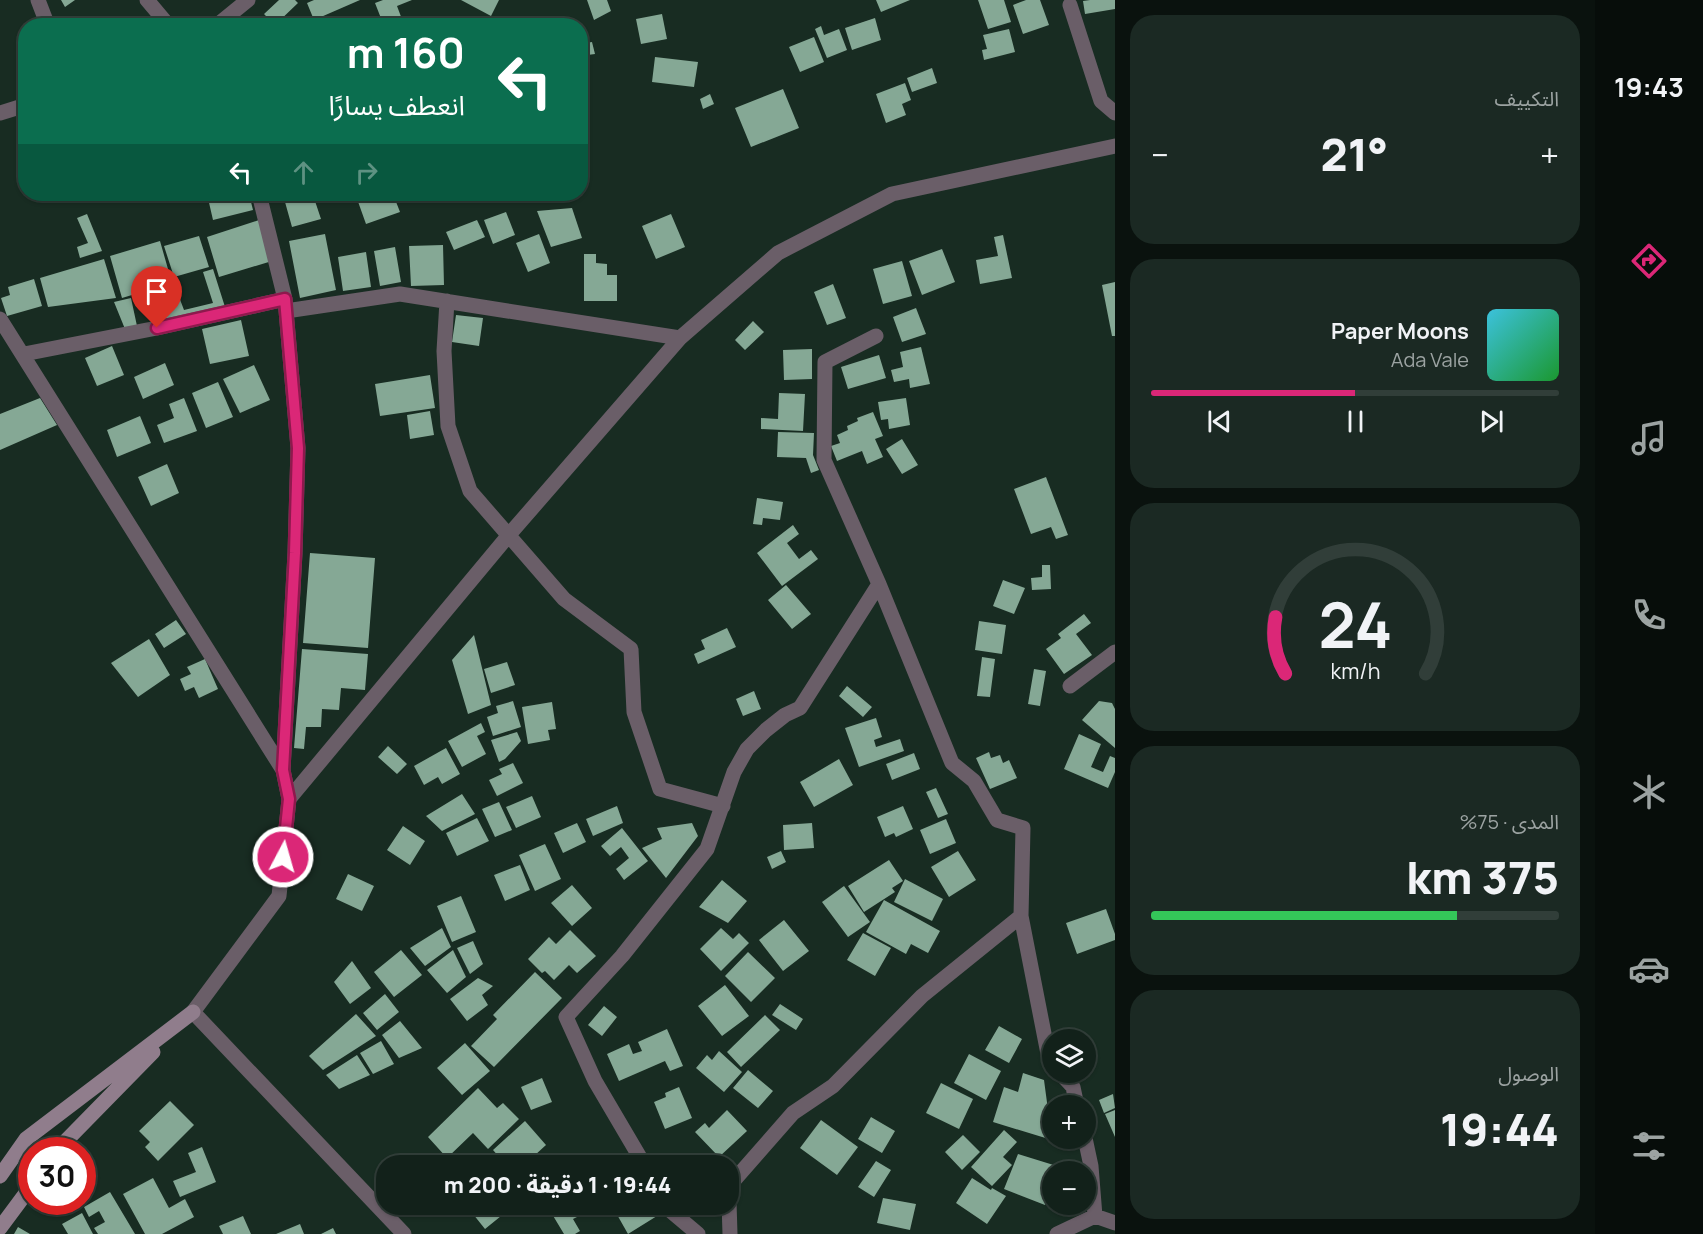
<!DOCTYPE html>
<html lang="ar">
<head>
<meta charset="utf-8">
<style>
	:root { --surface:#12211a; --page:#1b2923; --text:#f1f3f6; --muted:#9ca3a2; --line:#313e39; --accent:#db2777 }
	body { margin:0; font-family:Manrope,"Noto Sans Arabic",sans-serif; background:var(--page); color:var(--text); direction:rtl; height:100vh; display:flex; flex-direction:column; font-size:22px; white-space:nowrap }
	* { box-sizing:border-box; margin:0 }
	p { font-size:20px; color:var(--muted) }
	.icon { flex:none; width:33px; height:33px; fill:none; stroke:currentColor; stroke-width:2; stroke-linecap:round; stroke-linejoin:round }
	.map { position:relative; flex:1; overflow:hidden; direction:ltr }
	.panel { display:flex; flex-direction:column; gap:15px; padding:15px; background:#0a120e; width:480px }
	.panel>* { flex:none }
	.top-card { position:absolute; left:18px; top:18px; width:570px; height:183px; border-radius:24px; box-shadow:0 2px 4px #0004,0 0 0 2px var(--line); direction:rtl; background:#0b6e4f; color:#fff; overflow:hidden }
	.controls { position:absolute; left:1042px; top:1029px; display:grid; gap:12px }
	.controls a { display:grid; place-items:center; width:54px; height:54px; border-radius:50%; background:var(--surface); box-shadow:0 2px 4px #0004,0 0 0 2px var(--line); font-size:30px }
	.speed { position:absolute; left:18px; top:1137px; display:flex; gap:12px; font-size:30px; font-weight:700; text-align:center }
	.speed>* { display:grid; place-content:center; width:78px; height:78px; border-radius:50%; background:var(--surface); box-shadow:0 2px 4px #0004,0 0 0 2px var(--line); line-height:1 }
	.speed .limit { border:9px solid #d22; background:#fff; color:#111 }
	.pin { position:absolute; display:grid; place-items:center; width:51px; height:51px; color:#fff; margin:-62px -26px; border-radius:50% 50% 50% 0; rotate:-45deg; box-shadow:0 0 6px #0007 }
	.pin .icon { rotate:45deg }
	.me { position:absolute; width:66px; margin:-33px; rotate:6deg; stroke-linejoin:round; filter:drop-shadow(0 0 4px #0008) }
	.turn { display:flex; align-items:center; gap:21px; height:126px; padding:0 24px; font-size:27px }
	.turn .icon { width:78px; height:78px; stroke-width:2.5 }
	.turn b { display:block; font-size:42px; line-height:51px }
	.lanes { display:flex; align-items:center; height:57px; padding:0 24px; background:#0003; justify-content:center; gap:30px; direction:ltr }
	.lanes .off { opacity:.35 }
	.big { font-size:45px; font-weight:800; line-height:1.1 }
	.panel .tile { flex:1; display:flex; flex-direction:column; justify-content:center; gap:9px; min-width:0; padding:0 21px; border-radius:24px; background:var(--page) }
	.panel .dial { align-items:center; gap:0 }
	.dial svg { height:156px; overflow:visible; fill:none; stroke:var(--line); stroke-width:7; stroke-linecap:round; text-anchor:middle }
	.dial text { fill:var(--text); stroke:none }
	.song { display:flex; align-items:center; gap:18px }
	.cover { width:72px; height:72px; border-radius:9px; background:linear-gradient(135deg,hsl(190 70% 55%),hsl(130 70% 35%)) }
	.played { height:6px; border-radius:3px; background:linear-gradient(90deg,var(--accent) 50%,var(--line) 50%) }
	.keys { display:flex; justify-content:space-around; direction:ltr }
	.heat { display:flex; justify-content:space-between; align-items:center; font-size:33px; direction:ltr }
	.charge { height:9px; border-radius:4px; background:linear-gradient(90deg,#34c759 75%,var(--line) 0) }
	.trip { position:absolute; left:376px; top:1155px; width:363px; height:60px; border-radius:24px; background:var(--surface); box-shadow:0 2px 4px #0004,0 0 0 2px var(--line); font-weight:800; line-height:60px; text-align:center; direction:rtl }
	main { display:flex; flex:1; min-height:0 }
	.tabs { display:flex; flex-direction:column; width:108px; justify-content:space-around; align-items:center; background:#070d0a; color:var(--muted) }
	.tabs .icon { width:42px; height:42px }
	.tabs .current { color:var(--accent) }
	.tabs b { font-size:27px; color:var(--text) }
	.map>svg:first-child { display:block }
	.building { fill:#85a895 }
	.lines { fill:none; stroke-linecap:round; stroke-linejoin:round }
	.street { stroke:#6a5e68; stroke-width:15 }
	.secondary { stroke:#907d8c; stroke-width:15 }
	.route-casing { stroke:#8e194d; stroke-width:15 }
	.route { stroke:#db2777; stroke-width:10 }
</style>
</head>
<body>
<main>
<nav class="tabs">
<b>19:43</b>
<svg class="icon current" aria-label="directions" viewBox="0 0 24 24"><path d="M12 3l9 9-9 9-9-9zM9 14v-3h6M13 9l2 2-2 2"/></svg>
<svg class="icon" aria-label="music" viewBox="0 0 24 24"><path d="M9 18V5l10-2v13"/><circle cx="6" cy="18" r="3"/><circle cx="16" cy="16" r="3"/></svg>
<svg class="icon" aria-label="phone" viewBox="0 0 24 24"><path d="M5 4h4l2 5-3 2q2 4 5 5l2-3 5 2v4C11 20 4 13 5 4z"/></svg>
<svg class="icon" aria-label="climate" viewBox="0 0 24 24"><path d="M12 3v18M4 7l16 10M4 17L20 7"/></svg>
<svg class="icon" aria-label="car" viewBox="0 0 24 24"><path d="M5 17H2v-5l4-1 3-4h7l3 4 3 1v5h-3M9 17h6M6 11h13"/><circle cx="7" cy="17" r="2"/><circle cx="17" cy="17" r="2"/></svg>
<svg class="icon" aria-label="filters" viewBox="0 0 24 24"><path d="M4 7h16M4 17h16"/><circle cx="9" cy="7" r="2"/><circle cx="15" cy="17" r="2"/></svg>
</nav>
<section class="panel">
<div class="tile"><p>التكييف</p>
<div class="heat"><a>−</a><b class="big">21°</b><a>+</a></div>
</div>
<div class="tile">
<div class="song"><i class="cover"></i><div><b>Paper Moons</b><p>Ada Vale</p></div></div>
<div class="played"></div>
<div class="keys"><svg class="icon" aria-label="previous" viewBox="0 0 24 24"><path d="M18 5L8 12l10 7zM5 5v14"/></svg><svg class="icon" aria-label="pause" viewBox="0 0 24 24"><path d="M8 5v14M16 5v14"/></svg><svg class="icon" aria-label="next" viewBox="0 0 24 24"><path d="M6 5l10 7-10 7zM19 5v14"/></svg></div>
</div>
<div class="tile dial"><svg viewBox="0 0 100 80">
<path d="M14 69A42 42 0 1 1 86 69"/>
<path d="M14 69A42 42 0 0 1 9 40" stroke="#db2777"/>
<text x="50" y="56" font-size="32" font-weight="700">24</text>
<text x="50" y="72" font-size="11">km/h</text>
</svg></div>
<div class="tile"><p>المدى · 75%</p><b class="big">375 km</b><div class="charge"></div></div>
<div class="tile"><p>الوصول</p><b class="big">19:44</b></div>
</section>
<div class="map">
<svg width="1115" height="1234" viewBox="0 0 1115 1234">
	<rect width="100%" height="100%" fill="#182c22"/>
	<path class="building" d="M61 0H75L65 7Z
		M279 0H295L298 3 275 25 264 14Z
		M314 0H360L314 20 307 3Z
		M383 0H412L397 6 403 22 395 26H384L375 3Z
		M461 0H499L491 16Z
		M587 0H607L611 11 594 20Z
		M876 0H910L881 12Z
		M978 0H1004L1011 22 988 29Z
		M1026 0H1040L1049 25 1023 34 1013 5Z
		M1090 0H1115V9L1085 14 1083 1Z
		M662 14 667 39 641 44 636 19Z
		M875 18 881 40 852 50 845 28Z
		M821 26 824 35 839 29 847 50 827 58 815 29Z
		M1009 29 1015 52 984 60 982 50 987 49 983 35Z
		M814 37 824 62 800 72 789 47Z
		M592 42 595 54 580 56V44Z
		M655 57 698 62 694 87 652 82Z
		M932 68 937 83 912 92 907 78Z
		M905 83 911 100 902 104 906 115 886 123 876 94Z
		M783 89 799 128 751 147 735 108Z
		M710 94 714 104 703 109 700 99Z
		M207 194H249L253 210 213 220Z
		M363 194H393L400 212 366 224 356 196Z
		M313 195 321 219 292 227 285 202Z
		M572 208 582 238 551 247 537 211Z
		M506 212 515 235 493 244 484 220Z
		M87 214 102 251 80 258 77 247 88 243 77 218Z
		M671 214 685 247 656 259 642 226Z
		M259 220 272 261 219 277 207 237Z
		M477 220 485 237 454 250 446 232Z
		M325 234 336 290 300 298 289 241Z
		M539 234 550 263 528 272 516 243Z
		M1003 235 1012 278 980 284 976 260 998 256 994 237Z
		M199 236 209 267 174 277 164 246Z
		M160 241 172 283 122 298 110 256Z
		M443 245 444 285 411 286 409 246Z
		M395 247 401 282 380 286 374 251Z
		M942 249 955 282 922 295 909 261Z
		M366 252 371 287 343 291 338 257Z
		M584 254H596V263L607 264V275H617V301H584Z
		M104 259 116 298 48 307 40 278Z
		M902 261 912 296 883 304 873 269Z
		M213 269 225 307 165 321 162 310 170 308 164 293 176 289 184 310 213 303 203 272Z
		M34 279 42 306 7 316 1 298 10 295 8 287Z
		M1115 282V336H1112L1102 285Z
		M833 284 846 318 827 325 814 292Z
		M131 298 137 326 125 329 114 302Z
		M916 308 926 334 902 342 893 317Z
		M456 315 483 318 479 346 452 342Z
		M241 320 249 356 210 364 202 329Z
		M753 321 764 332 745 350 735 340Z
		M112 346 124 375 97 386 85 358Z
		M921 347 930 384 910 388 909 379 894 382 891 370 903 367 900 352Z
		M812 349V379L784 380 783 350Z
		M879 355 886 378 848 389 841 367Z
		M165 363 174 385 143 399 134 377Z
		M254 365 270 400 240 413 223 379Z
		M430 375 435 408 380 416 375 384Z
		M218 382 233 417 206 428 192 393Z
		M779 393 805 394 803 431 761 429V418L778 419Z
		M40 398 57 425 0 450V414Z
		M184 398 197 431 164 443 157 425 174 418 169 404Z
		M906 398 910 425 889 429 888 419 881 420 878 402Z
		M430 411 434 435 410 439 407 415Z
		M873 412 883 436 875 439 883 457 867 464 862 451 837 461 831 446 840 443 837 435 848 430 847 426 858 421 857 418Z
		M140 416 151 443 117 457 107 430Z
		M778 432 814 433 813 455 819 470 811 473 806 458 777 457Z
		M902 439 918 465 902 474 886 449Z
		M167 464 179 493 151 506 138 477Z
		M1046 477 1068 535 1056 539 1051 527 1031 534 1014 489Z
		M757 498 783 502 780 520 763 518 762 525 753 524Z
		M793 525 799 534 787 543 799 559 811 550 818 559 782 586 757 553Z
		M310 553 375 558 368 648 303 643Z
		M1042 565H1050L1051 589 1032 590 1031 578 1042 577Z
		M1003 580 1025 588 1014 614 993 606Z
		M786 585 811 614 792 629 768 600Z
		M1084 614 1091 623 1076 634 1092 655 1064 674 1046 649 1061 638 1058 634Z
		M176 620 186 634 164 648 155 634Z
		M979 621 1006 625 1002 654 975 650Z
		M727 628 736 647 698 664 694 654 705 649 701 640Z
		M474 635 491 705 468 714 452 660Z
		M149 639 170 675 138 697 111 663Z
		M302 649 368 654 365 690 341 688 339 710 322 709 321 727H306L304 749 294 748Z
		M982 657 995 659 990 697 977 696Z
		M205 659 218 689 199 698 194 687 185 691 180 679 191 674 187 667Z
		M507 662 515 685 491 693 484 669Z
		M1034 669 1046 671 1040 706 1028 704Z
		M847 686 872 707 863 717 839 696Z
		M754 691 761 709 743 716 736 699Z
		M513 701 521 727 493 736 487 717 498 713 496 706Z
		M1099 701 1112 703 1115 709V748L1082 720Z
		M552 702 556 729 548 730 550 740 528 744 522 707Z
		M876 718 882 737 874 740 876 747 900 739 904 751 859 767 845 728Z
		M481 723 485 732 477 736 486 754 462 767 448 741Z
		M517 732 521 741 505 759 499 762 491 740Z
		M1079 734 1101 744 1091 767 1103 772 1110 756 1115 758V772L1108 788 1064 769Z
		M388 746 407 764 397 774 378 757Z
		M446 748 460 774 442 784 438 777 424 785 414 766Z
		M989 752 991 758 1000 755 1003 763 1009 760 1017 778 990 789 976 758Z
		M914 753 920 769 892 780 886 764Z
		M839 759 853 785 814 807 800 782Z
		M513 763 523 783 497 796 489 780 502 774 499 769Z
		M936 788 948 814 938 818 926 792Z
		M462 794 475 814 442 831 426 816Z
		M532 796 541 817 516 828 506 807Z
		M499 802 512 830 495 837 482 809Z
		M617 806 623 823 593 836 586 819Z
		M903 806 913 829 896 837 894 833 885 837 877 817Z
		M477 818 489 841 457 856 446 833Z
		M946 819 956 843 930 854 920 830Z
		M577 823 586 842 563 853 554 833Z
		M692 823 698 836 666 878 642 848 662 839 657 828Z
		M812 823 814 848 784 850 783 825Z
		M403 826 425 841 410 865 387 850Z
		M622 828 648 861 624 880 616 869 629 858 621 847 610 856 601 846Z
		M545 844 561 879 535 891 519 855Z
		M781 851 786 862 772 869 767 857Z
		M958 851 976 880 949 897 931 867Z
		M889 860 903 881 892 888 895 892 864 912 848 886Z
		M520 865 530 890 505 901 494 875Z
		M348 874 374 886 362 911 336 899Z
		M905 879 943 899 932 921 894 902Z
		M722 880 747 901 728 923 699 907Z
		M572 885 592 908 572 926 551 903Z
		M844 886 870 922 848 937 822 902Z
		M461 896 476 932 452 942 437 906Z
		M884 900 940 931 928 953 911 944 906 954 866 932Z
		M1106 909 1115 934V940L1077 954 1066 923Z
		M784 920 809 951 783 971 759 940Z
		M442 928 451 947 425 966 410 948Z
		M721 928 733 939 739 933 749 943 721 971 700 949Z
		M570 930 596 956 577 973 569 965 554 980 545 971 542 973 528 959 549 937 556 944Z
		M863 933 891 948 875 976 847 960Z
		M473 941 483 964 470 974 457 948Z
		M401 950 422 975 394 997 374 972Z
		M453 950 466 977 447 993 427 970Z
		M748 952 775 978 751 1002 725 976Z
		M352 961 371 988 350 1004 334 982Z
		M535 972 562 998 494 1067 471 1046 497 1019 493 1015Z
		M478 978 493 986 482 995 488 1005 467 1021 450 999Z
		M725 985 749 1016 722 1036 698 1006Z
		M385 994 399 1012 377 1030 363 1013Z
		M780 1004 803 1019 796 1030 772 1015Z
		M604 1006 617 1017 602 1036 588 1025Z
		M356 1014 376 1036 323 1070 309 1056Z
		M765 1015 780 1030 741 1067 727 1052Z
		M400 1021 422 1048 399 1058 382 1035Z
		M999 1026 1022 1039 1009 1063 985 1050Z
		M667 1029 683 1066 670 1071 665 1061 619 1081 607 1054 629 1044 633 1054 642 1051 638 1042Z
		M381 1041 394 1064 373 1074 360 1053Z
		M465 1043 490 1071 462 1095 437 1068Z
		M719 1051 742 1072 724 1092 696 1068 707 1055 712 1060Z
		M969 1054 1001 1071 986 1100 954 1083Z
		M357 1055 370 1075 339 1089 326 1075Z
		M748 1070 773 1091 758 1108 733 1088Z
		M1023 1073 1044 1080 1052 1140 993 1122 1004 1087 1018 1092Z
		M542 1078 552 1102 531 1110 521 1087Z
		M941 1083 973 1099 959 1129 926 1113Z
		M679 1087 692 1118 665 1129 654 1102 666 1097 665 1093Z
		M478 1088 497 1108 503 1103 519 1119 488 1149 473 1133 447 1158 428 1137Z
		M1113 1094 1115 1108 1104 1113 1099 1100Z
		M170 1101 194 1125 158 1161 145 1147 150 1142 139 1131Z
		M727 1110 747 1131 719 1157 695 1132 705 1123 709 1128Z
		M1115 1110V1137L1105 1114Z
		M871 1117 895 1131 882 1153 858 1139Z
		M821 1120 858 1147 837 1175 800 1148Z
		M525 1121 546 1145 523 1166H507L493 1150Z
		M1004 1130 1017 1142 1003 1157 1012 1165 992 1186 971 1167Z
		M963 1135 980 1152 962 1170 945 1152Z
		M202 1147 216 1182 180 1197 173 1181 196 1172 188 1153Z
		M541 1153 552 1166H527Z
		M1018 1154 1060 1167 1058 1172H1053V1185L1045 1205 1004 1189Z
		M876 1161 891 1170 874 1197 858 1187Z
		M153 1178 169 1208 185 1199 194 1217 162 1234H145L123 1194Z
		M972 1178 991 1190 992 1188 1006 1196 987 1224 956 1203Z
		M110 1192 135 1234H98L94 1228 105 1222 99 1211 89 1217 84 1207Z
		M883 1198 916 1204 910 1230 877 1223Z
		M465 1204H516L485 1229Z
		M546 1204H569L577 1217 573 1219 580 1231 575 1234H564Z
		M611 1204H661L665 1211 628 1234Z
		M82 1213 93 1234H68L62 1224Z
		M243 1216 251 1234H223L219 1226Z
		M300 1224 304 1234H276Z
		M18 1227 30 1234H14Z
		M333 1228 336 1234H321Z"/>
	<g class="lines">
		<path class="street" d="M38 0 48 26
			M147 0 169 26
			M1070 5 1101 101 1115 113
			M216 26 248 0
			M0 113 26 105
			M259 194 285 299 298 448 295 553 283 770
			M447 301 444 351 448 426 470 491 564 599 631 649 634 712 660 789 723 806
			M286 311 400 294 680 338
			M0 319 283 770 289 799 279 896 193 1012 404 1234
			M24 354 157 328 285 299
			M879 584 952 763 974 781 997 820 1023 828 1021 916 1050 1064 1053 1066
			M1070 686 1115 652
			M289 799 508 536 680 338 778 253 892 194 1115 146
			M1059 1072 1073 1087 1077 1106
			M1085 1138 1091 1166 1095 1216 1115 1223
			M645 1166 595 1081 566 1017 622 956 707 849 734 772 747 749 766 730 785 715 800 708 879 584 824 460 825 362 876 336
			M729 1186 793 1113 833 1086 922 996 1021 916
			M729 1202 730 1234
			M667 1204 672 1212 698 1234
			M1057 1234 1095 1216"/>
		<path class="secondary" d="M57 1150 153 1052
			M0 1176 26 1139 193 1012
			M0 1228 32 1185"/>
	</g>
	<g class="lines">
		<defs>
			<path id="route" d="M157 328 285 299 298 448 295 553 283 770 289 799 283 857"/>
		</defs>
		<use href="#route" class="route-casing"/>
		<use href="#route" class="route"/>
	</g>
</svg>
<div class="controls">
<a><svg class="icon" aria-label="layers" viewBox="0 0 24 24"><path d="M12 4l9 5-9 5-9-5zM3 14l9 5 9-5"/></svg></a>
<a>+</a>
<a>−</a>
</div>
<div class="speed"><div class="limit">30</div></div>
<div class="pin" style="left:157px;top:328px;background:#d93025"><svg class="icon" aria-label="arrive" viewBox="0 0 24 24"><path d="M6 21V4h12l-3 4 3 4H6"/></svg></div>
<svg class="me" style="left:283px;top:857px" viewBox="-20 -20 40 40"><circle r="17" fill="#db2777" stroke="#fff" stroke-width="3"/><path d="M0-11L8 9 0 5-8 9z" fill="#fff"/></svg>
<div class="trip">19:44 · 1 دقيقة · 200 m</div>
<div class="top-card">
<div class="turn"><svg class="icon" aria-label="left" viewBox="0 0 24 24"><path d="M17 20v-9H6M10 6l-5 5 5 5"/></svg><div><b>160 m</b>انعطف يسارًا</div></div>
<div class="lanes"><svg class="icon" aria-label="left" viewBox="0 0 24 24"><path d="M17 20v-9H6M10 6l-5 5 5 5"/></svg><svg class="icon off" aria-label="ahead" viewBox="0 0 24 24"><path d="M12 20V5M6 11l6-6 6 6"/></svg><svg class="icon off" aria-label="right" viewBox="0 0 24 24"><path d="M7 20v-9h11M14 6l5 5-5 5"/></svg></div>
</div>
</div>
</main>
</body>
</html>
